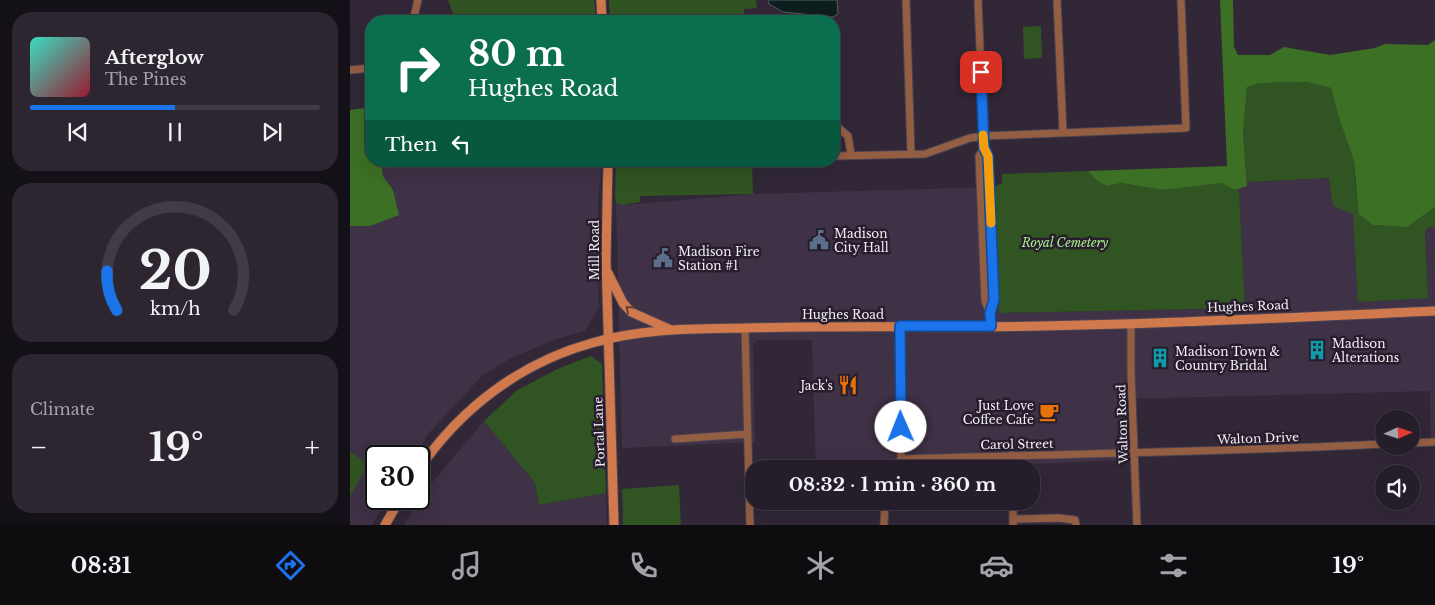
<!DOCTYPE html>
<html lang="en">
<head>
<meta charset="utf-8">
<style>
	:root { --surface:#251d29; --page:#2d2631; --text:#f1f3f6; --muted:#a3a2a8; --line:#423b46; --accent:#1a73e8 }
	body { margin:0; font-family:"Libre Baskerville",serif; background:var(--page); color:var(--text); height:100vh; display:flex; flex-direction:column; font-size:19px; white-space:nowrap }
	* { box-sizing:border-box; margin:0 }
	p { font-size:16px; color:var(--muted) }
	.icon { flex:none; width:28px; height:28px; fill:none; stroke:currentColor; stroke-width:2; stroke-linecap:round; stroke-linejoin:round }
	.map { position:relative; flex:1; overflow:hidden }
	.side { display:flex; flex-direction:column; gap:12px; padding:12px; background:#141017; width:350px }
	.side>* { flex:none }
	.guide { position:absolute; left:15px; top:15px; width:475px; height:152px; border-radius:20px; box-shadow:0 5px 20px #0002,0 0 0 1px var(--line); background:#0b6e4f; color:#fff; overflow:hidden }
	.needle { width:32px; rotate:87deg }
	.controls { position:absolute; left:1025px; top:410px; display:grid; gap:10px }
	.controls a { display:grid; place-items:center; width:45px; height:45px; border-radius:50%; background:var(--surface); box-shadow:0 5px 20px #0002,0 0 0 1px var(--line); font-size:25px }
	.speed { position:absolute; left:15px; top:445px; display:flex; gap:10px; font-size:25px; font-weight:700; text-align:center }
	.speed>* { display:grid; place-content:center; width:65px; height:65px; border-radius:50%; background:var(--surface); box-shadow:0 5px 20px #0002,0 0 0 1px var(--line); line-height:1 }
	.speed .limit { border:2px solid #111; border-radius:8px; background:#fff; color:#111 }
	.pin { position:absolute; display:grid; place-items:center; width:42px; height:42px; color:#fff; margin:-21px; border-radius:10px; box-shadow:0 2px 8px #0006 }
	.me { position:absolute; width:55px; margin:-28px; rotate:359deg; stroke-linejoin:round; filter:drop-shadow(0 0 4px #0008) }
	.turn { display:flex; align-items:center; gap:18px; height:105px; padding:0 20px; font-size:22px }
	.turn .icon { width:65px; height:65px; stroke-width:2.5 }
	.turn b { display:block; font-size:35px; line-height:42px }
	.then { display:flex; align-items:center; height:48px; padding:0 20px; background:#0003; gap:10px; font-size:19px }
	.big { font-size:38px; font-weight:800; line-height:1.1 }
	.side .tile { flex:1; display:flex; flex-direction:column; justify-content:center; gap:8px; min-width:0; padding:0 18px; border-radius:20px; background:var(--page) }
	.side .dial { align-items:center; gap:0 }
	.dial svg { height:130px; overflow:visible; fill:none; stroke:var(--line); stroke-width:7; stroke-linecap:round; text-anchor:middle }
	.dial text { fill:var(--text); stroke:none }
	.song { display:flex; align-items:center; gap:15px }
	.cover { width:60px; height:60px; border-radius:8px; background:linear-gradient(135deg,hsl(170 70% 55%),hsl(350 70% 35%)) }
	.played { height:5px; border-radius:2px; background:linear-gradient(90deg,var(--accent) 50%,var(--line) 50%) }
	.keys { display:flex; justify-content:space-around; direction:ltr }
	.heat { display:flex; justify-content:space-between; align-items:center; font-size:28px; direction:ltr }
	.trip { position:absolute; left:395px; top:460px; width:295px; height:50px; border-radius:20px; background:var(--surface); box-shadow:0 5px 20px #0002,0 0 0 1px var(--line); font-weight:800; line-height:50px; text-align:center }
	.tabs { display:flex; height:80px; justify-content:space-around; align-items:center; background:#0f0c10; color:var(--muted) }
	.tabs .icon { width:35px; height:35px }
	.tabs .current { color:var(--accent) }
	.tabs b { font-size:22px; color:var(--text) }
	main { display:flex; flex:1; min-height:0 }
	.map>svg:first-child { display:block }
	.built { fill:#3f3146 }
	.green { fill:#315423 }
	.forest { fill:#3c7024 }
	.water { fill:#0c1e1e; stroke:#515c5f }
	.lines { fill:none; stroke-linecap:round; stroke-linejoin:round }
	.street-casing { stroke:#4c4352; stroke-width:9 }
	.secondary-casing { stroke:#4c4352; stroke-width:11 }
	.street { stroke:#945e43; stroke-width:7 }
	.secondary { stroke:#cf794d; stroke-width:9 }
	.oneway { stroke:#6a4239 }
	.route-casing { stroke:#114b97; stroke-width:12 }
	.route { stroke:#1a73e8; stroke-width:9 }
	.slow { stroke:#f59e0b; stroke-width:9 }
	.labels { text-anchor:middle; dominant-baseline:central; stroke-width:5; stroke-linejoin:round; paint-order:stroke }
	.poi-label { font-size:12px; fill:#f3edf7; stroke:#271d2c; text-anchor:start }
	.park-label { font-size:12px; font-style:italic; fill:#aaf28d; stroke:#271d2c }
	.street-label { font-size:12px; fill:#f3edf7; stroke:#271d2c }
</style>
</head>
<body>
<main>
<section class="side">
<div class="tile">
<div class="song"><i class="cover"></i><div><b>Afterglow</b><p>The Pines</p></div></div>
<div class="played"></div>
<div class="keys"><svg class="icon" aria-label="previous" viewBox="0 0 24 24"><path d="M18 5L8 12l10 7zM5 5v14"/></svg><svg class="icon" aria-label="pause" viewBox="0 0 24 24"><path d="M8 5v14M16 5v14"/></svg><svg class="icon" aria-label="next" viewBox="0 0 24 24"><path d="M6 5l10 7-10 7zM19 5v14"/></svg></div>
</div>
<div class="tile dial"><svg viewBox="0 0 100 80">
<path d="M14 69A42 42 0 1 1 86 69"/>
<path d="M14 69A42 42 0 0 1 8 45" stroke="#1a73e8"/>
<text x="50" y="56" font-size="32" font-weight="700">20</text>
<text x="50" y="72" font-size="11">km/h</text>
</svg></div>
<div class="tile"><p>Climate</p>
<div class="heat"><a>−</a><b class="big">19°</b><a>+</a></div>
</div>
</section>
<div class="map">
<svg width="1085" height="525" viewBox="0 0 1085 525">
	<rect width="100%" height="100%" fill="#312737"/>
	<path class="built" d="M31 161H252L248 200 249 307 235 331 204 340 161 358 132 376 79 433 65 456H26V499H38L22 525H0V226H20L43 190 33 176Z
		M979 178 1003 214 1078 298 1075 231 1079 227H1085V438H1081L1080 391 777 399 778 460 562 469H466L462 340H407L403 344 405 442 272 448 266 203 272 205 403 194 644 187 650 313 895 308 889 189 897 186V182Z
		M134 421 185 483 189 505 256 493 257 525H53L81 484Z"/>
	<path class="green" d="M98 0H244L246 21H106Z
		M259 0H406L407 8 394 9V21H260Z
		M691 26 692 58 674 59 673 27Z
		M958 82 981 88 989 118 1004 161 1006 187 1023 225 1057 227 1085 207V227H1079L1075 231 1078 298 1008 302 1003 214 983 206 979 178 897 182 893 133 897 87 910 83Z
		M266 161H402L403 194 290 196V202L272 205 266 203 265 196Z
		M738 171 747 181 757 186 771 183 814 190 871 183 885 190 889 189 895 308 649 313 644 187 652 183V174Z
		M241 356 252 364 256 493 189 505 185 483 134 421 166 391 207 369Z
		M0 452 19 464 0 496Z
		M329 485 331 525H273L272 489Z"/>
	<path class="forest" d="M870 0H883L884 47 888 55H920L934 47 980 55 1025 48 1035 44 1078 45 1085 40V207L1057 227 1023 225 1009 214 1004 161 989 118 981 88 957 82 910 83 897 87 893 133 897 186 885 190 871 183 814 190 771 183 757 186 747 181 738 171 877 166Z
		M21 107V161H31L33 176 43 190 49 215 20 226H0V110Z"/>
	<path class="water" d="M418 0H487L488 14 483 17 433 12 419 4Z"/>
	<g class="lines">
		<defs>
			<path id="street" d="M556 0 561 154
				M628 0 634 148 638 156 644 300 640 313 635 301 629 156 634 148
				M707 0 713 132
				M63 21 68 0
				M0 70 21 68
				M484 124 498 136 501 155
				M484 156 575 154 620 138 634 136 836 128 831 0
				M781 323V373L787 525
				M395 328 400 525
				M325 439 398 434
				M1061 443 1085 442
				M662 455V469
				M551 459C712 454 873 452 1034 444
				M547 469 551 459 550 326
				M663 501V525
				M663 519 709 518 725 520 726 525
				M534 525 535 501"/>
			<path id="secondary" d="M251 0 252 21
				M258 161 256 260 264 525
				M258 273 273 303 281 312 319 329
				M69 469C111 408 170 363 242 343 292 328 344 329 396 328 471 326 545 327 620 327 775 326 930 318 1085 311
				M35 525 50 499"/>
		</defs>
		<use href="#street" class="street-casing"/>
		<use href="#secondary" class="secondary-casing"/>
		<use href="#street" class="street"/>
		<use href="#secondary" class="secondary"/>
	</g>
	<defs><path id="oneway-chevron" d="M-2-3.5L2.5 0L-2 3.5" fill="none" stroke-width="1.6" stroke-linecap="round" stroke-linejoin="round" transform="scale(1.25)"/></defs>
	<use class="oneway" href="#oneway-chevron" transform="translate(279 309) rotate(-138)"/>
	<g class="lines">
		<defs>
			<path id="route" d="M551 427 550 326H641L640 313 644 300 638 156 634 148 631 72"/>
		</defs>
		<use href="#route" class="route-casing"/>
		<use href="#route" class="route"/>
		<path class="slow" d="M633 135 634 148 638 156 641 223"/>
	</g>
	<defs>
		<symbol id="civic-bare" viewBox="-9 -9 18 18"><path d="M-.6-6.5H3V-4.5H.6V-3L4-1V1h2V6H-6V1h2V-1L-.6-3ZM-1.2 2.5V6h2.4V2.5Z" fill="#5c6f8a" stroke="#271d2c" stroke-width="2.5" paint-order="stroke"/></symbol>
		<symbol id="building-bare" viewBox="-9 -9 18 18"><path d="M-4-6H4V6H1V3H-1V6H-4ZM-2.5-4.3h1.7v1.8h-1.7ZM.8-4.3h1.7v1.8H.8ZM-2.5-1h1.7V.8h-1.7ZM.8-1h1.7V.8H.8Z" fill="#0f9aa8" stroke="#271d2c" stroke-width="2.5" paint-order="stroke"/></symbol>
		<symbol id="restaurant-bare" viewBox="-9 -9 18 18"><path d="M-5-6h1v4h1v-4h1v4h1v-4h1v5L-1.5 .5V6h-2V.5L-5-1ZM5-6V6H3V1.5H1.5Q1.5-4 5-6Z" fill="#e8710a" stroke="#271d2c" stroke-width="2.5" paint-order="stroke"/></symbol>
		<symbol id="cafe-bare" viewBox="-9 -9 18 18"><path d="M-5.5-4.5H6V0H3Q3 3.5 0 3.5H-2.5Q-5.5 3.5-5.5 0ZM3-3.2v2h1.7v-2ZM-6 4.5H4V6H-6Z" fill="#e8710a" stroke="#271d2c" stroke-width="2.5" paint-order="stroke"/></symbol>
	</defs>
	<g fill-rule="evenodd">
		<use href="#civic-bare" x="455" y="226" width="28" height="28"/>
		<use href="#civic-bare" x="299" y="244" width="28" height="28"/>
		<use href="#building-bare" x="953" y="336" width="28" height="28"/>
		<use href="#building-bare" x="796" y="344" width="28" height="28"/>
		<use href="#restaurant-bare" x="484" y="371" width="28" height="28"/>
		<use href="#cafe-bare" x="685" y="398" width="28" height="28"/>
	</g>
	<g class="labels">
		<g class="poi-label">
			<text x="484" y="233">Madison<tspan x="484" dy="14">City Hall</tspan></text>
			<text x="328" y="251">Madison Fire<tspan x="328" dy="14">Station #1</tspan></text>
			<text x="982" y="343">Madison<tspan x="982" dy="14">Alterations</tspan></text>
			<text x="825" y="351">Madison Town &amp;<tspan x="825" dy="14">Country Bridal</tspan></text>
			<text x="483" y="385" text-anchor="end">Jack's</text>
			<text x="684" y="405" text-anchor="end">Just Love<tspan x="684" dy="14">Coffee Cafe</tspan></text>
		</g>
		<g class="park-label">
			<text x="715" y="242">Royal Cemetery</text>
		</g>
		<g class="street-label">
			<text transform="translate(244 250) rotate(-90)">Mill Road</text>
			<text transform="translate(898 306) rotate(-2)">Hughes Road</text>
			<text x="493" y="314">Hughes Road</text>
			<text transform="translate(772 424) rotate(-92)">Walton Road</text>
			<text transform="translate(249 432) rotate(-92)">Portal Lane</text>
			<text transform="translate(908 438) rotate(-2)">Walton Drive</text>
			<text transform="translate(667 444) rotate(-1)">Carol Street</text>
		</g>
	</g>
</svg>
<div class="controls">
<a><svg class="needle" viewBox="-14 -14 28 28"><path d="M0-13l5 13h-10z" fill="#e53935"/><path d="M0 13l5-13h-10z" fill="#a3a2a8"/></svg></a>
<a><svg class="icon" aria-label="sound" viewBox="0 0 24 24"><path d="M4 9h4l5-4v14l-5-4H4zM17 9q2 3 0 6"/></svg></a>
</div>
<div class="speed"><div class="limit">30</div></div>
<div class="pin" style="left:631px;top:72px;background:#d93025"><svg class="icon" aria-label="arrive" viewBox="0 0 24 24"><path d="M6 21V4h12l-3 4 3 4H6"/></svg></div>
<svg class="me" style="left:551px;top:427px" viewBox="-20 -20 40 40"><circle r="19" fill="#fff"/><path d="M0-13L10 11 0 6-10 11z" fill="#1a73e8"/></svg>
<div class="trip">08:32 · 1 min · 360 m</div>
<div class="guide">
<div class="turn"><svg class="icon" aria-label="right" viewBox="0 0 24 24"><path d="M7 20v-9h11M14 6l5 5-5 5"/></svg><div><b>80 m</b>Hughes Road</div></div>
<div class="then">Then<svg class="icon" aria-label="left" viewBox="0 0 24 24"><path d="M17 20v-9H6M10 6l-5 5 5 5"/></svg></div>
</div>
</div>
</main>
<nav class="tabs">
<b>08:31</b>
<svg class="icon current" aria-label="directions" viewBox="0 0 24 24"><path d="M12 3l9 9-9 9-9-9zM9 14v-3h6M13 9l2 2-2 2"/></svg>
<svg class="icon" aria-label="music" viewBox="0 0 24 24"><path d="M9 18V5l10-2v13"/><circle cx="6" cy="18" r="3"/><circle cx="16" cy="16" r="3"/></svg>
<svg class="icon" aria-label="phone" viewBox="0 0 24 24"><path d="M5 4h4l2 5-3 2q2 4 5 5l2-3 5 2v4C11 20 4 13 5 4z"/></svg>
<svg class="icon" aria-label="climate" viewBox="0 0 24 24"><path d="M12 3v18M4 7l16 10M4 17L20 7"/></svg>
<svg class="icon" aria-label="car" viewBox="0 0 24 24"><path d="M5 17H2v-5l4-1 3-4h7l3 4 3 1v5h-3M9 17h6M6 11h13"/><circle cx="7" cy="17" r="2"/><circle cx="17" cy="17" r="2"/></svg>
<svg class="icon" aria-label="filters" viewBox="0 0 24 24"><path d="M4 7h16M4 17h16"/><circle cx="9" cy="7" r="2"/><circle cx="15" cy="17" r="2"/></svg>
<b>19°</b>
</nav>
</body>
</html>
